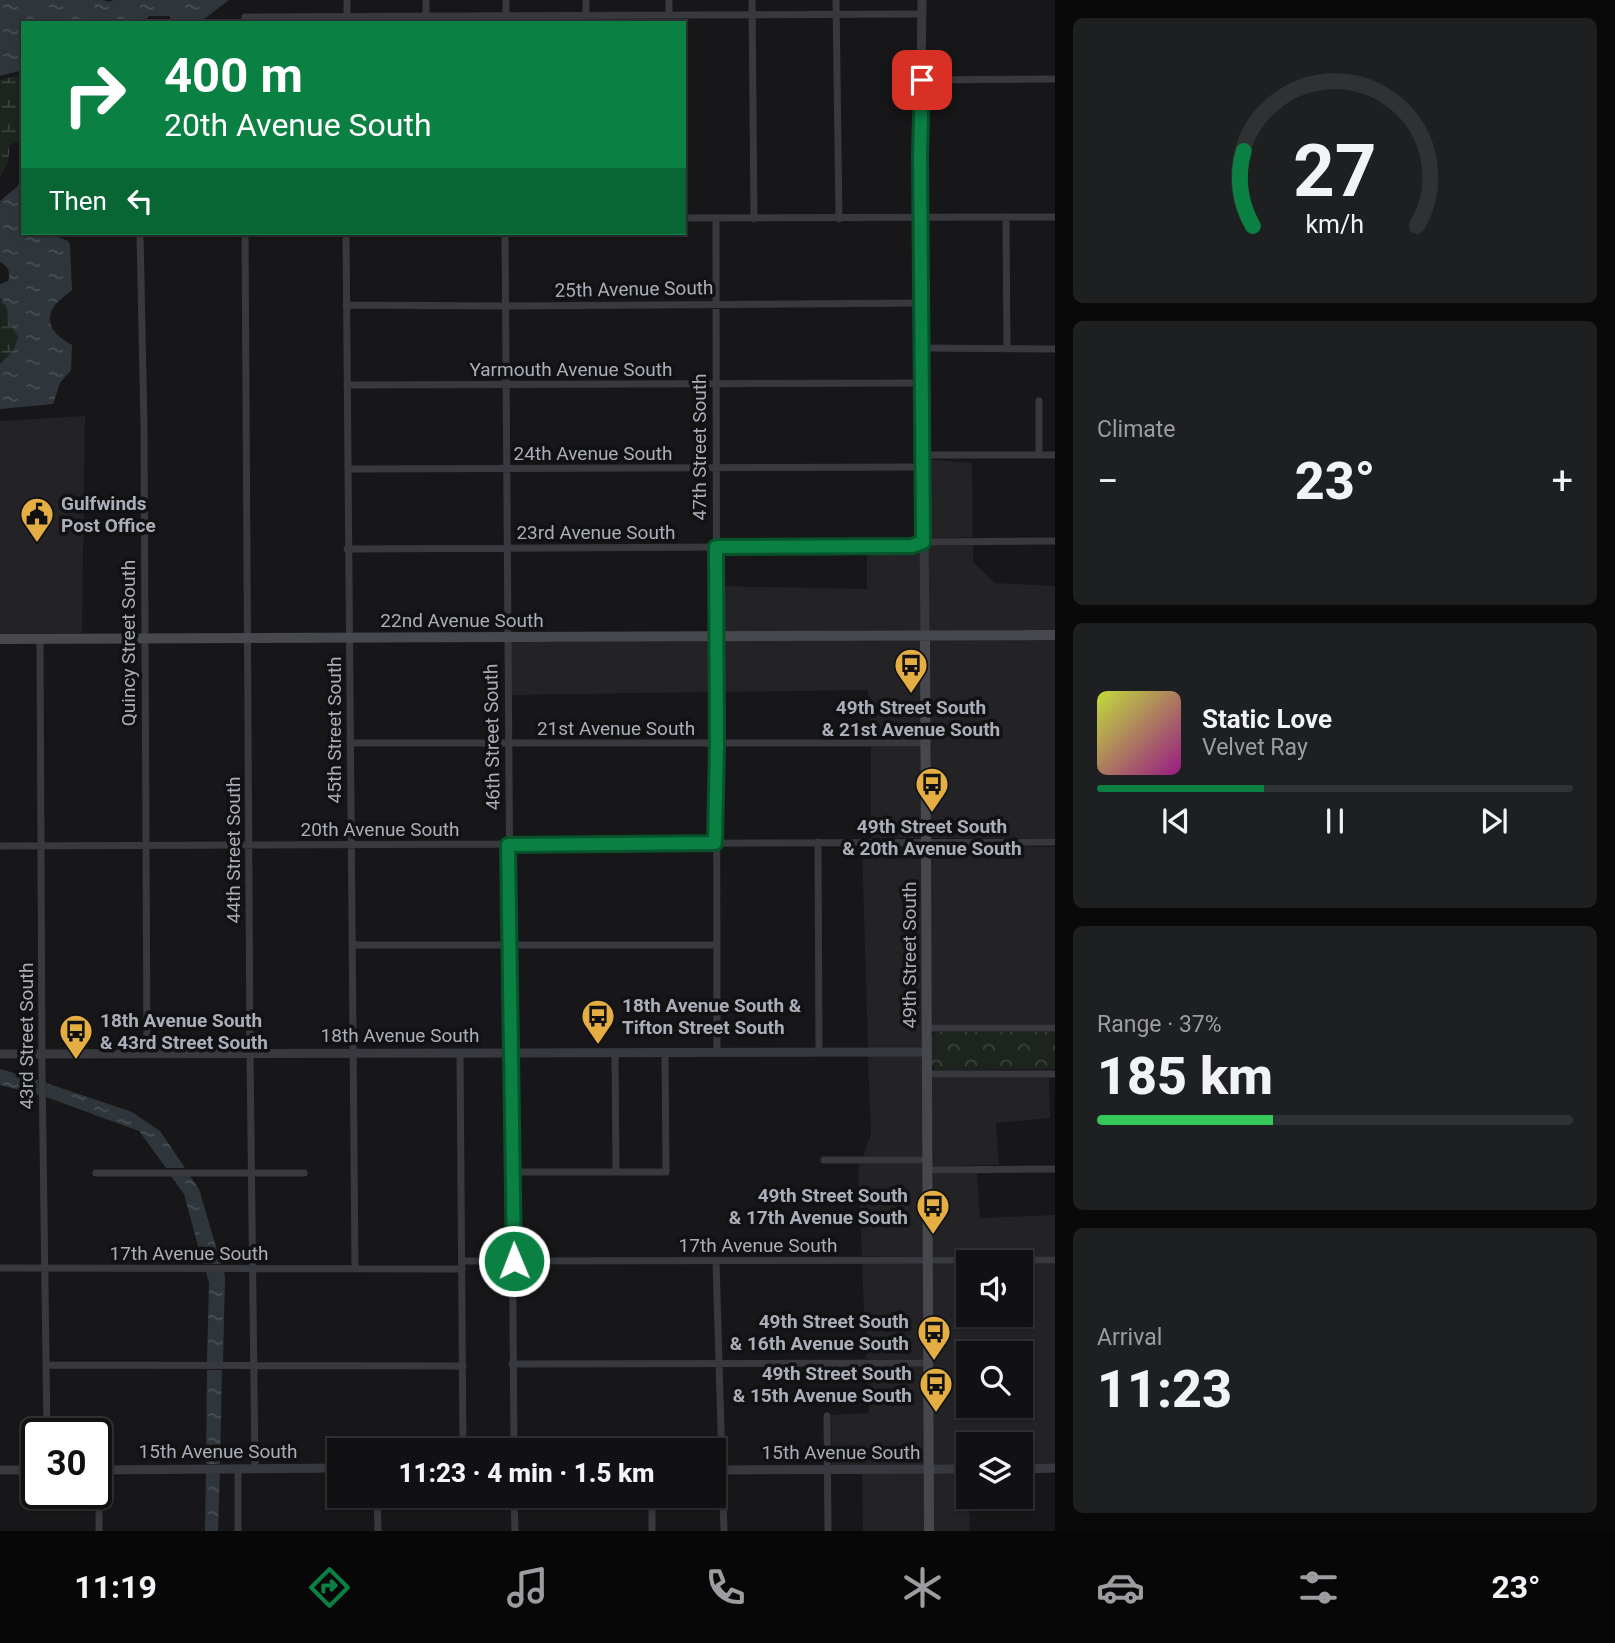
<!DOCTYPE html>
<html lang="en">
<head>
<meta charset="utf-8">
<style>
	:root { --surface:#111113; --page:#1e1f21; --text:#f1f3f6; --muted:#9c9da0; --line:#303133; --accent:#0b8043 }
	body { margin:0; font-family:Roboto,sans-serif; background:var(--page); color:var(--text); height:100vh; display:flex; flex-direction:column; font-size:26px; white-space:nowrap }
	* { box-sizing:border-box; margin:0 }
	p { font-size:23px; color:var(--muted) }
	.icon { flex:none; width:38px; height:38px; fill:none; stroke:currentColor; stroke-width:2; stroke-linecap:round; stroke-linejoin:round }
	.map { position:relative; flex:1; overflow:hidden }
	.details { display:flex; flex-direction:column; gap:18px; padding:18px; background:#09090a; width:560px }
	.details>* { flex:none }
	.hud { position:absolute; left:21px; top:21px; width:665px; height:214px; border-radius:0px; box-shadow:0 2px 5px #0004,0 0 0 2px var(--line); background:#0b8043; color:#fff; overflow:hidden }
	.buttons { position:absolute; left:956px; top:1250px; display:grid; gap:14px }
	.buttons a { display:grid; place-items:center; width:77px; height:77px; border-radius:0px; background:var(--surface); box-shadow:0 2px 5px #0004,0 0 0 2px var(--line); font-size:35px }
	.speed { position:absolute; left:21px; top:1418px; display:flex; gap:14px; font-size:35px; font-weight:700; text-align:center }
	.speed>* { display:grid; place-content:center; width:91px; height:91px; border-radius:50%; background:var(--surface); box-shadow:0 2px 5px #0004,0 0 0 2px var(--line); line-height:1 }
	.speed .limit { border:4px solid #111; border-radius:10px; background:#fff; color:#111 }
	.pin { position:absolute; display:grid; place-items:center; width:60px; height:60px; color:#fff; margin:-30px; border-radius:14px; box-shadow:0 4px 10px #0006 }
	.me { position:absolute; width:77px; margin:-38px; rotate:359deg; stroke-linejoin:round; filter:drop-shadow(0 0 5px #0008) }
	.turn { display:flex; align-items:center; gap:24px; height:147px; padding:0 28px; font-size:32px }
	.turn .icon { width:91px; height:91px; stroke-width:2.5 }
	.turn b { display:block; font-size:49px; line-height:60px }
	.then { display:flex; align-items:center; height:66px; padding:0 28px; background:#0003; gap:14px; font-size:26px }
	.big { font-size:52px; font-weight:800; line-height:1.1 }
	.details .widget { flex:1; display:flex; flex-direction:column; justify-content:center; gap:10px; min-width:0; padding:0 24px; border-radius:10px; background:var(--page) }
	.details .dial { align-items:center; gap:0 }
	.dial svg { height:182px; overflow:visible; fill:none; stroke:var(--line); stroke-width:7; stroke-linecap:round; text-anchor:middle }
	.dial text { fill:var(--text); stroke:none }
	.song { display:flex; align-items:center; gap:21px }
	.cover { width:84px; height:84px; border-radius:10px; background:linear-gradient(135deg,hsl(70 70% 55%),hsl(310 70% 35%)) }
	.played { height:7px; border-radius:4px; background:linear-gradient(90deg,var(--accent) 35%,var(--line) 35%) }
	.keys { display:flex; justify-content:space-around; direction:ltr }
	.heat { display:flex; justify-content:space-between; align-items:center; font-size:38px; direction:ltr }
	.charge { height:10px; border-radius:5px; background:linear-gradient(90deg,#34c759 37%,var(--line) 0) }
	.trip { position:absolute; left:327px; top:1438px; width:399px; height:70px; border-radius:0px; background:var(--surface); box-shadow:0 2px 5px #0004,0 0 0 2px var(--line); font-weight:800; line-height:70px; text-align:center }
	.tab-bar { display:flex; height:112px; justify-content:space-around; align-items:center; background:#070708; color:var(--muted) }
	.tab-bar .icon { width:49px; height:49px }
	.tab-bar .active { color:var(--accent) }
	.tab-bar b { font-size:32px; color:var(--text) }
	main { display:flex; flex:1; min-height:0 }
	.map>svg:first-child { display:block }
	.built { fill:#232326; fill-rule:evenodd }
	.wetland { fill:url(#wetland-marsh) }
	.park { fill:url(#park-crowns) }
	.water { fill:url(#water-ripples) }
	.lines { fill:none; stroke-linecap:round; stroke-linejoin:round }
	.minor { stroke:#38393e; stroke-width:7 }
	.tertiary { stroke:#38393e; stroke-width:9 }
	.secondary { stroke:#46484d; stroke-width:10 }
	.route-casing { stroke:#07532c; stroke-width:18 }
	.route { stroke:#0b8043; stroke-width:12 }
	.labels { text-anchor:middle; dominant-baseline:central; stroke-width:7; stroke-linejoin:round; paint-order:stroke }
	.street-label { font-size:19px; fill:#aaaeb8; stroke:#121214 }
	.poi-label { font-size:19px; font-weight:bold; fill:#aaaeb8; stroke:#121214; text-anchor:start }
</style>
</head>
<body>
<main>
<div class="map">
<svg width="1055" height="1531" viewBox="0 0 1055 1531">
	<defs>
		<pattern id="wetland-marsh" width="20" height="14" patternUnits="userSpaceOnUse" patternTransform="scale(1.75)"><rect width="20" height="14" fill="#1d241e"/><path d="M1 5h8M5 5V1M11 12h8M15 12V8" fill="none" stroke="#3b413d"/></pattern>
		<pattern id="park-crowns" width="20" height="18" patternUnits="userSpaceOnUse" patternTransform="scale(1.75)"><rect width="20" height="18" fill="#1d241e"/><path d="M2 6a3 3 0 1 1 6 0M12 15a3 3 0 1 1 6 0" fill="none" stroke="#3b413d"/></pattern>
		<pattern id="water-ripples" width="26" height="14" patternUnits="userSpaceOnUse" patternTransform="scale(1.75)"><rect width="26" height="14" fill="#2e363c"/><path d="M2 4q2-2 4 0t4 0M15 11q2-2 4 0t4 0" fill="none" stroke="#4a5156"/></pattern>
	</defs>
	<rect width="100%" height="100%" fill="#171719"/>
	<path class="built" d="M85 416 82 633 0 634V421Z
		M926 459 972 463 973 537 927 538Z
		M973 545V562L995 583 1055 586V631L928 632 927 546Z
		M920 547 921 632 719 633V586L867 589V550H912Z
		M1055 639V838H929L928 640Z
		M921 640V739H870L868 690 720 692V641Z
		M712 641 713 692 511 695 510 642Z
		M871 747H922V838H871Z
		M862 846H922L923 1048H868Z
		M929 846 1055 847V1024H930Z
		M868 1056H923L924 1156H863L871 1134Z
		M930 1078H1049L1050 1118 996 1123 999 1165 931 1166Z
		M860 1164H924V1256H862L858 1170Z
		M977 1173 980 1218 1055 1215V1256H931V1174Z
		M968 1263V1314H1020V1263L1055 1264V1464L1020 1465V1444H968V1465H932L931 1264ZM968 1353H1020V1405H968Z
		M862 1264H924L925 1359H866Z
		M867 1367H925V1465H832L831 1415 869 1413Z
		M862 1473H925V1531H863Z
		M932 1473H968L970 1531H933Z"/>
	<path class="wetland" d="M23 74V139L10 145 8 162 0 177V80Z
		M0 297 7 308 10 324 18 337 13 351 0 364Z"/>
	<path class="park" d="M936 1032H1055V1069L936 1070 931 1063V1037Z"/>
	<path class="water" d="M0 0H102L109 2 113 0H229L199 23H173L169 16H149L143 23H23V70L0 76Z
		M23 166V233C36 233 57 235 68 241L70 245 72 290C66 296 55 302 52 310 44 327 60 338 72 345L71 370 60 383 53 404 0 409V364L13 351 18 337 8 321 7 308 0 297V284L8 281C11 272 8 266 0 262V201L18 186Z
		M0 1069 38 1080 39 1095 0 1085Z
		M46 1083 132 1112 160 1131 185 1168H166L139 1131 46 1097Z
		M171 1176H190L199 1189 221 1264H203L184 1194Z
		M206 1272H224L225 1277 223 1362H207L209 1283Z
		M207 1370H222L220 1464H206Z
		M206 1472H220L218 1531H205Z"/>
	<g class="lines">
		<path class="minor" d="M347 0V23
			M426 0V23
			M506 0V23
			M586 0V23
			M669 0V23
			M752 0 754 219
			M836 0 839 219
			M245 23V17L922 14
			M922 80 1055 79
			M1006 217 1007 349
			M684 218 1055 217
			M716 219 717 1053
			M140 233 144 427 147 1053
			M245 233 250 1053 255 1468
			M346 233 355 1268
			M505 233 514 1451
			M346 305 506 306 922 303
			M922 348 1055 349
			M347 385 922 383
			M1039 401V455
			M922 455H1055
			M348 469 922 467
			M347 549 912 546 923 542 1055 541
			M40 639 42 1069 47 1433
			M350 743H925
			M818 842 819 1052
			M0 846 1055 842
			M352 945H716
			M927 1028H1055
			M460 1052 463 1451
			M615 1054 616 1172
			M927 1074H1055
			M824 1160H927
			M927 1170 1055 1169
			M512 1172H666L665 1053
			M96 1173H304
			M462 1261 1055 1260
			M716 1261 724 1531
			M0 1268 462 1269
			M512 1364 928 1363
			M46 1365 463 1366
			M827 1416 828 1531
			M377 1496 378 1531
			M514 1496 515 1531
			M652 1496V1531
			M99 1531V1470
			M238 1531V1468"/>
		<path class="tertiary" d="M922 0 920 155 925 636
			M0 1054 927 1052
			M1020 1469 1055 1468
			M0 1470H37
			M96 1470 340 1468
			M714 1470 968 1469"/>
		<path class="secondary" d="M925 636 929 1531
			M0 639 1055 635"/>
	</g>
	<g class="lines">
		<defs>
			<path id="route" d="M514 1261 508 845 715 843 717 744 716 547 912 546 923 542 920 155 922 80"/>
		</defs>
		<use href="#route" class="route-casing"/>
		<use href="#route" class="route"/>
	</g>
	<defs>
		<symbol id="civic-pin" viewBox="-11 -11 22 30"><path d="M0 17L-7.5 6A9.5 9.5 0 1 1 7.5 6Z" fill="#e4ae43" stroke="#121214"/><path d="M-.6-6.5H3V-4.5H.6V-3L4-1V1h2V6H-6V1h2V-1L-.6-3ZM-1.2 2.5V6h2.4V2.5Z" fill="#111"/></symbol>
		<symbol id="bus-pin" viewBox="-11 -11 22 30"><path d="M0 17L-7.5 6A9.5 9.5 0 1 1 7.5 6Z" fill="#e4ae43" stroke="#121214"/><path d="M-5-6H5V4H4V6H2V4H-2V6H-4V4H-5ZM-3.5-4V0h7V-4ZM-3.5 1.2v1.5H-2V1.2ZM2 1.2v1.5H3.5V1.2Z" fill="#111"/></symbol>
	</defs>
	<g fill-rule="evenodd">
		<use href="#civic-pin" x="18" y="495" width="38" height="52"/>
		<use href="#bus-pin" x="892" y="646" width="38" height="52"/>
		<use href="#bus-pin" x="913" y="765" width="38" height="52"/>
		<use href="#bus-pin" x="579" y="997" width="38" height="52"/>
		<use href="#bus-pin" x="57" y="1012" width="38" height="52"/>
		<use href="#bus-pin" x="914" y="1187" width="38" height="52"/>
		<use href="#bus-pin" x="915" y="1313" width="38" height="52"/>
		<use href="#bus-pin" x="917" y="1365" width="38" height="52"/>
	</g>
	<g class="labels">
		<g class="street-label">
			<text transform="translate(634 289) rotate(-1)">25th Avenue South</text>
			<text x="571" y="369">Yarmouth Avenue South</text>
			<text transform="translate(699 447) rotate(-90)">47th Street South</text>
			<text x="593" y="453">24th Avenue South</text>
			<text x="596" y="532">23rd Avenue South</text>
			<text x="462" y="620">22nd Avenue South</text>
			<text transform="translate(128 643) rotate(-90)">Quincy Street South</text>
			<text x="616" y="728">21st Avenue South</text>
			<text transform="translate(334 730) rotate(-90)">45th Street South</text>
			<text transform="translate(492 737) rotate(-91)">46th Street South</text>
			<text x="380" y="829">20th Avenue South</text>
			<text transform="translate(233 850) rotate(-90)">44th Street South</text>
			<text transform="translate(909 955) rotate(-90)">49th Street South</text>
			<text x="400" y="1035">18th Avenue South</text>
			<text transform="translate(26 1036) rotate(-90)">43rd Street South</text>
			<text x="758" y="1245">17th Avenue South</text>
			<text x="189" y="1253">17th Avenue South</text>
			<text x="218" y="1451">15th Avenue South</text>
			<text x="841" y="1452">15th Avenue South</text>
		</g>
		<g class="poi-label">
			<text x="61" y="503">Gulfwinds<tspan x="61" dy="22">Post Office</tspan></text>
			<text x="911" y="707" text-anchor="middle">49th Street South<tspan x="911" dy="22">&amp; 21st Avenue South</tspan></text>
			<text x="932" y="826" text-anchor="middle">49th Street South<tspan x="932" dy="22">&amp; 20th Avenue South</tspan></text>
			<text x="622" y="1005">18th Avenue South &amp;<tspan x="622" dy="22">Tifton Street South</tspan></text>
			<text x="100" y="1020">18th Avenue South<tspan x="100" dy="22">&amp; 43rd Street South</tspan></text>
			<text x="908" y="1195" text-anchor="end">49th Street South<tspan x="908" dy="22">&amp; 17th Avenue South</tspan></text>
			<text x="909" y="1321" text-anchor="end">49th Street South<tspan x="909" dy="22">&amp; 16th Avenue South</tspan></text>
			<text x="912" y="1373" text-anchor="end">49th Street South<tspan x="912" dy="22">&amp; 15th Avenue South</tspan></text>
		</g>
	</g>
</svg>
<div class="buttons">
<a><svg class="icon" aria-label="sound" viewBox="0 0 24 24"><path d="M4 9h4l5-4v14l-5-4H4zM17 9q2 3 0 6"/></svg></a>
<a><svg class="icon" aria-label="search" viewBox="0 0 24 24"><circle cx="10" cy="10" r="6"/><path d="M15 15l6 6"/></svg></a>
<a><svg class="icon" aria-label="layers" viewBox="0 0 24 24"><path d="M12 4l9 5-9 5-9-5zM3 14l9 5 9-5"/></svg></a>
</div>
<div class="speed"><div class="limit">30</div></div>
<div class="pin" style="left:922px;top:80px;background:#d93025"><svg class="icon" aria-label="arrive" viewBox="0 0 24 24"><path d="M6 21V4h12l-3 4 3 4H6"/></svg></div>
<svg class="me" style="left:514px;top:1261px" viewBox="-20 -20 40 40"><circle r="17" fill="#0b8043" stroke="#fff" stroke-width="3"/><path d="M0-11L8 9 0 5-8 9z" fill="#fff"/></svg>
<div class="trip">11:23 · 4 min · 1.5 km</div>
<div class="hud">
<div class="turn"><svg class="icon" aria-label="right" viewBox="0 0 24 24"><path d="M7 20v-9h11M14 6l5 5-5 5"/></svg><div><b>400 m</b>20th Avenue South</div></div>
<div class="then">Then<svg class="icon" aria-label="left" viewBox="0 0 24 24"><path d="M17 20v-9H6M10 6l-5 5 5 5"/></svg></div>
</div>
</div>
<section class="details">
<div class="widget dial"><svg viewBox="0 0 100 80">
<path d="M14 69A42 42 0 1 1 86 69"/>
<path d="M14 69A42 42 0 0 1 10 36" stroke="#0b8043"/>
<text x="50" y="56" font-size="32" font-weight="700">27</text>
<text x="50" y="72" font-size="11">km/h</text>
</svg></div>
<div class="widget"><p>Climate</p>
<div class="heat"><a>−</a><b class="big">23°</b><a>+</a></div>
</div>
<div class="widget">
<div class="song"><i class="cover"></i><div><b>Static Love</b><p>Velvet Ray</p></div></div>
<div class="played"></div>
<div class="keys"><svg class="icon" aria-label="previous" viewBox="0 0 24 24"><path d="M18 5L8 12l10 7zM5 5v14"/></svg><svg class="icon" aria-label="pause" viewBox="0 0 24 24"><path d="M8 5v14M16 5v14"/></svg><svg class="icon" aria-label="next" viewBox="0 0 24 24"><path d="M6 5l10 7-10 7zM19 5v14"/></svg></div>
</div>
<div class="widget"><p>Range · 37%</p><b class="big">185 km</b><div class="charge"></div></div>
<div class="widget"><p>Arrival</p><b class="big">11:23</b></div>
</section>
</main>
<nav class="tab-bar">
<b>11:19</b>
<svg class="icon active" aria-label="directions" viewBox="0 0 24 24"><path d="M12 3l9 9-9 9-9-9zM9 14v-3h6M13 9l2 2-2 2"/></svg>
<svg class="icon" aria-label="music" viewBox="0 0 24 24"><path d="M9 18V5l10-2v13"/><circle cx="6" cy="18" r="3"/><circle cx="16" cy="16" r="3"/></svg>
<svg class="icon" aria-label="phone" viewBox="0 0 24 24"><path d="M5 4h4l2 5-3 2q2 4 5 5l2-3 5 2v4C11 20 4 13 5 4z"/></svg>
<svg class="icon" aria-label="climate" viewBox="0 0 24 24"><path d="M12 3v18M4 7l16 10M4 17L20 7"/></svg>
<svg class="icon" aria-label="car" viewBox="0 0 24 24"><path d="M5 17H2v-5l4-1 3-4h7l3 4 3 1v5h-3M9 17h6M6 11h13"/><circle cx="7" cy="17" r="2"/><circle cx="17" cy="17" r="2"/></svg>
<svg class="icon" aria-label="filters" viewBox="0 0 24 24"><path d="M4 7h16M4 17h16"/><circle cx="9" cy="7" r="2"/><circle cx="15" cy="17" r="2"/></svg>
<b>23°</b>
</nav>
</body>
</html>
